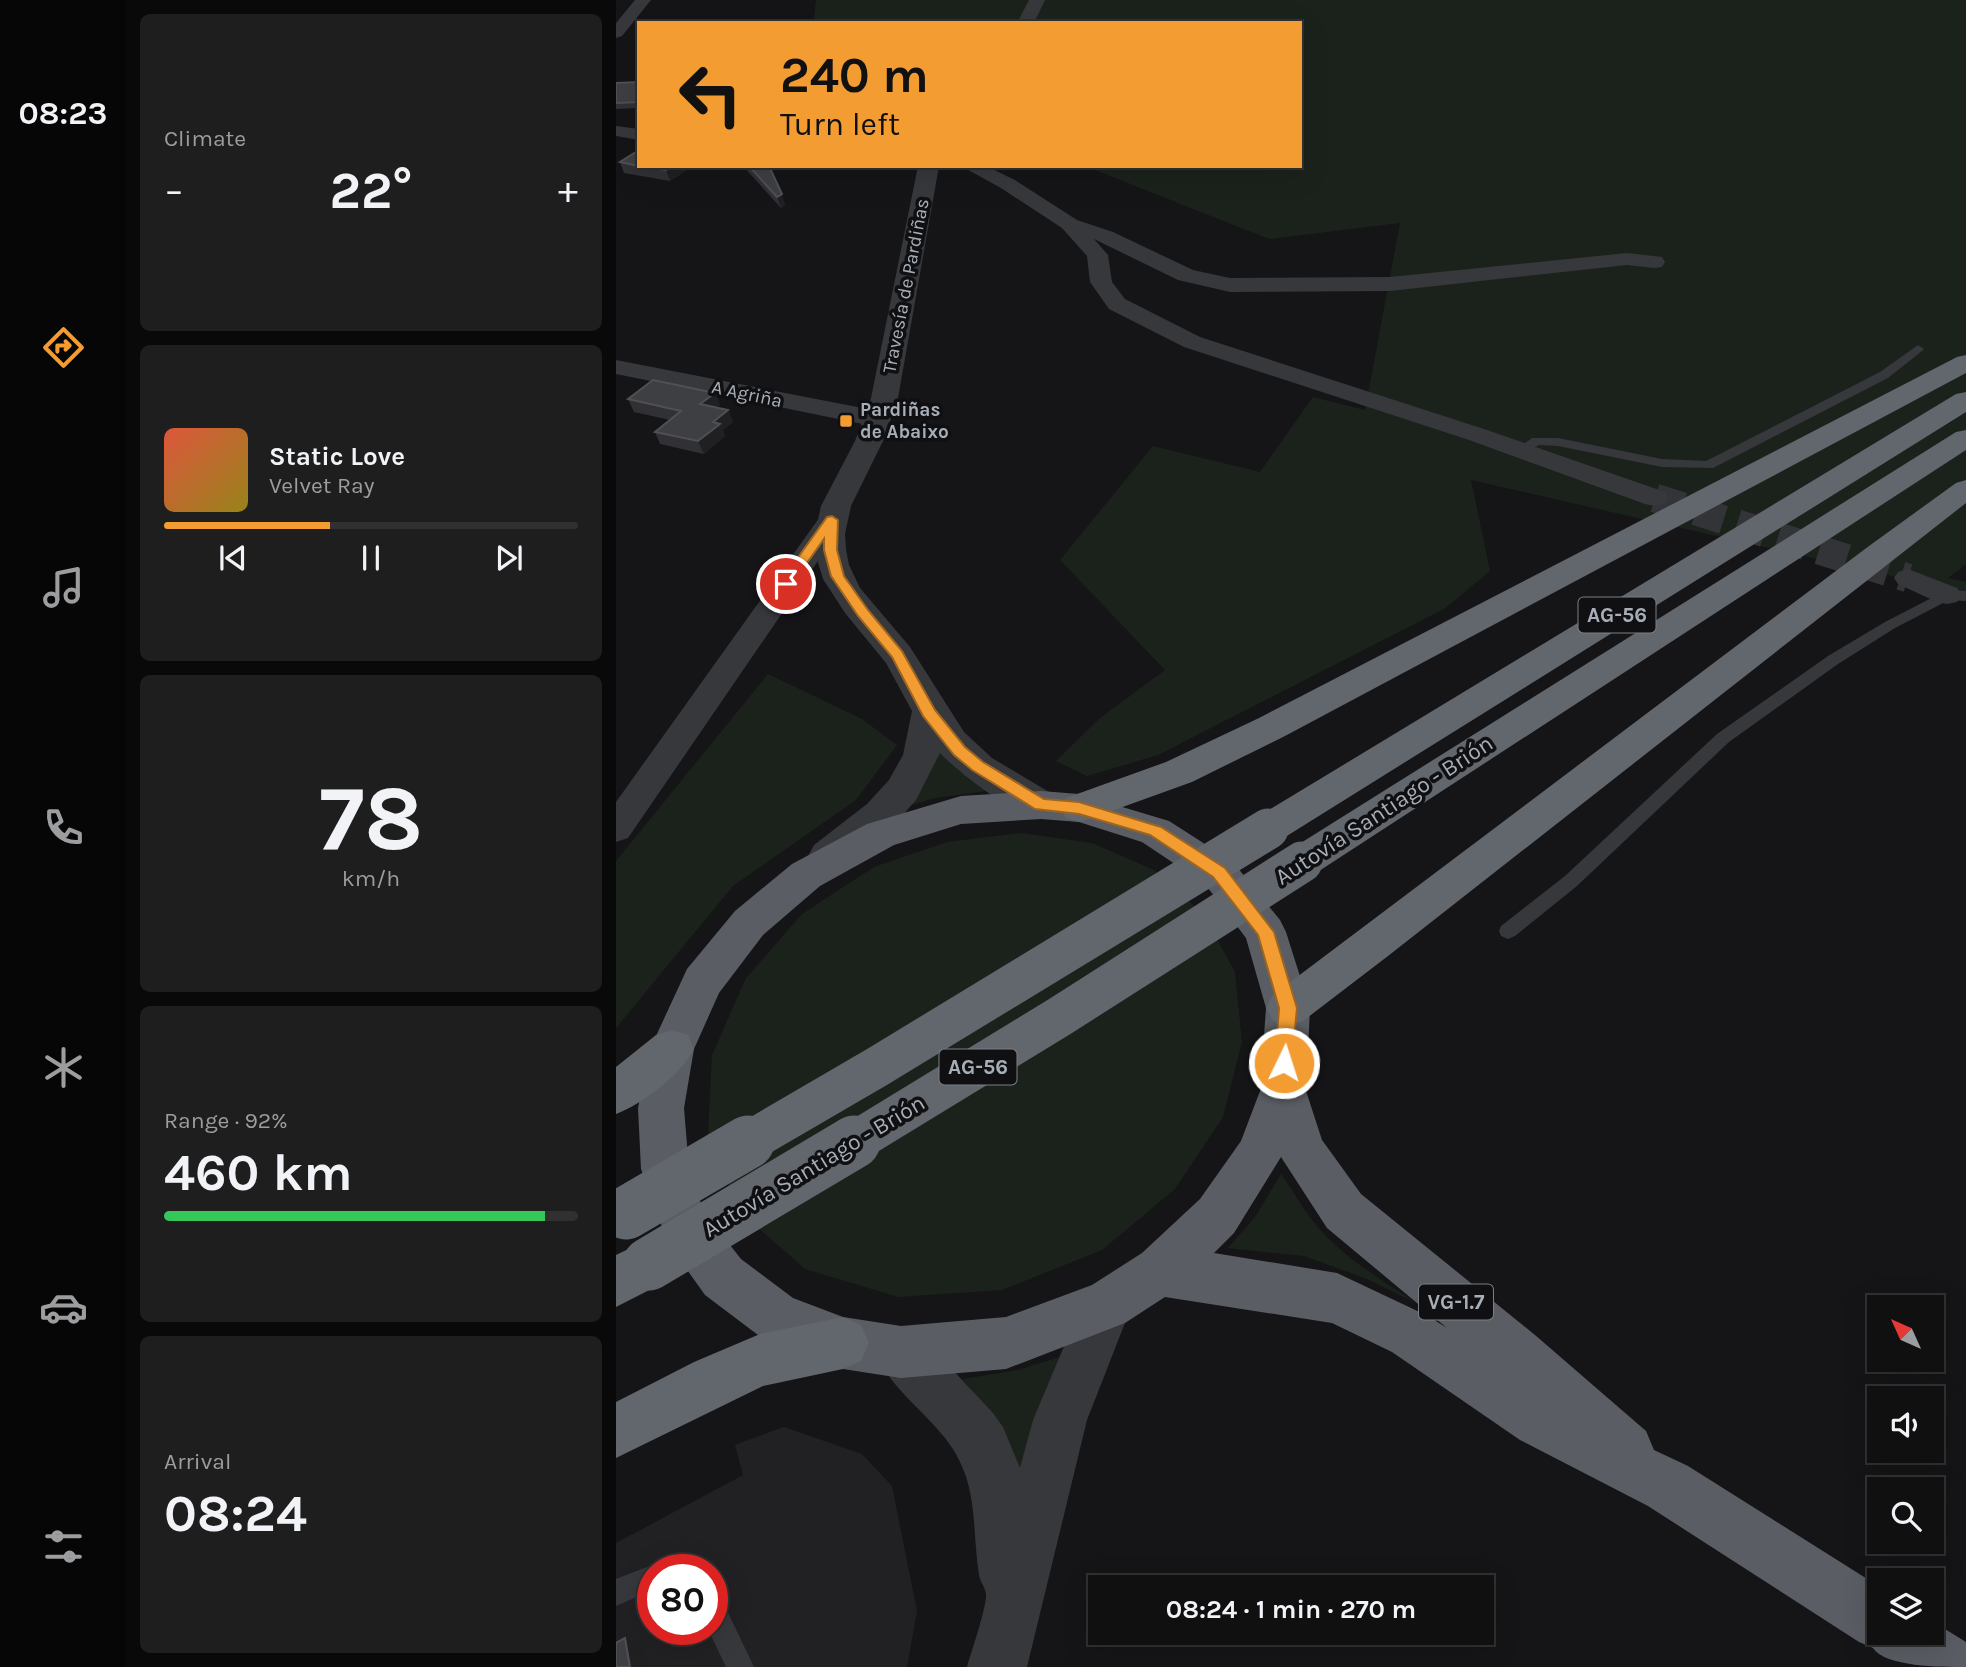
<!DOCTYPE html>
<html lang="en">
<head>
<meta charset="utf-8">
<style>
	:root { --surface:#101011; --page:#1e1e1f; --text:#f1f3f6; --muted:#9c9d9f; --line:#303031; --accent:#f29c32 }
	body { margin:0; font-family:Karla,sans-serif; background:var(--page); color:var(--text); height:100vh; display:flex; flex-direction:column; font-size:26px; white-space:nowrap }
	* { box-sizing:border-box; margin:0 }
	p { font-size:23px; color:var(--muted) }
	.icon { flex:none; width:38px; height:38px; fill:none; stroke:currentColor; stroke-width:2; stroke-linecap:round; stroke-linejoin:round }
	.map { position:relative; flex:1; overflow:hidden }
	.details { display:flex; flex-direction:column; gap:14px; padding:14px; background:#090909; width:490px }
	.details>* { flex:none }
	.top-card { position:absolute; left:21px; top:21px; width:665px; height:147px; border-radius:0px; box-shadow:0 7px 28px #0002,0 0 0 2px var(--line); background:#f29c32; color:#111; overflow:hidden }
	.needle { width:46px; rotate:315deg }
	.fabs { position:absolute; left:1251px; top:1295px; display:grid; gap:14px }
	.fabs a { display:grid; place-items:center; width:77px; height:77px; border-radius:0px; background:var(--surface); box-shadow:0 7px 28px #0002,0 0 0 2px var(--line); font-size:35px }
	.speed { position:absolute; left:21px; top:1554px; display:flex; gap:14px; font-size:35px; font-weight:700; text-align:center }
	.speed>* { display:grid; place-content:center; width:91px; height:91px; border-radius:50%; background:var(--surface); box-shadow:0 7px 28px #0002,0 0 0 2px var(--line); line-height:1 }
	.speed .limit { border:10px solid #d22; background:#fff; color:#111 }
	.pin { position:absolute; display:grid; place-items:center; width:60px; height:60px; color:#fff; margin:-30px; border:4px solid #fff; border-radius:50%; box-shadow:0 2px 7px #0007 }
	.me { position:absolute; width:77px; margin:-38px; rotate:4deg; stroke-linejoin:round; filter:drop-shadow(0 0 5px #0008) }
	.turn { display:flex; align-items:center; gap:24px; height:147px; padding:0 28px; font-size:32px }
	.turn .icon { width:91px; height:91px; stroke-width:2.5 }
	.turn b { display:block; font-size:49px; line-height:60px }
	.big { font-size:52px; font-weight:700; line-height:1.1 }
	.details .widget { flex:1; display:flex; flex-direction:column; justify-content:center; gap:10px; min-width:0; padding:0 24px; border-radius:10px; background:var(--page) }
	.details .dial { align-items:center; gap:0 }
	.dial b { font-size:91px; line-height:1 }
	.song { display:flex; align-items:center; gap:21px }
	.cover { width:84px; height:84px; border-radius:10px; background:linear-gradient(135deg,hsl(10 70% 55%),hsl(50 70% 35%)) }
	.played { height:7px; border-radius:4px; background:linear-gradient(90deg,var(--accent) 40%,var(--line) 40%) }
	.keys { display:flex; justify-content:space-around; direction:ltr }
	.heat { display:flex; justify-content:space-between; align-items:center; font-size:38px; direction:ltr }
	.charge { height:10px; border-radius:5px; background:linear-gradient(90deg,#34c759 92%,var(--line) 0) }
	.trip { position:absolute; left:472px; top:1575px; width:406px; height:70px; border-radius:0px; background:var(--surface); box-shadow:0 7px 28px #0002,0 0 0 2px var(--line); font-weight:700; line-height:70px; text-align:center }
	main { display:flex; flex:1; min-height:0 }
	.tab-bar { display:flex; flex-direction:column; width:126px; justify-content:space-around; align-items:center; background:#060607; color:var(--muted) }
	.tab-bar .icon { width:49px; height:49px }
	.tab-bar .selected { color:var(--accent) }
	.tab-bar b { font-size:32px; color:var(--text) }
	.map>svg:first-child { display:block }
	.built { fill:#212124; fill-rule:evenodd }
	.green { fill:#1b221b }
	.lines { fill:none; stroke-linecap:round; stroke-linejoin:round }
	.minor-tunnel { stroke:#323437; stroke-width:29; stroke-dasharray:29 14; stroke-linecap:butt }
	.service { fill:#36383c; fill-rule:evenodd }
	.minor { fill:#36383c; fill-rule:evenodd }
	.tertiary { fill:#36383c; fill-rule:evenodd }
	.trunk { fill:#5a5e64; fill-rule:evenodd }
	.motorway { fill:#62666d; fill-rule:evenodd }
	.motorway-bridge-far1 { stroke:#62666d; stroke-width:41 }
	.motorway-bridge { stroke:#62666d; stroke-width:53 }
	.wall { fill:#313135 }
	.shaded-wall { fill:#202023 }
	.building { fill:#3e3f43; stroke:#4e5055; stroke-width:2 }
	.route { fill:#f29c32; stroke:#9d6520; stroke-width:2 }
	.poi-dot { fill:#f29c32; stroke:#101012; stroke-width:2.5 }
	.labels { text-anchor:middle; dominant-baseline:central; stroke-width:7; stroke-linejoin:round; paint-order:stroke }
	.far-street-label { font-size:19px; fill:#a7aeb7; stroke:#101012 }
	.far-poi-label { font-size:19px; font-weight:bold; fill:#a7aeb7; stroke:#101012; text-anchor:start }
	.shield { fill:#101012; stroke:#7a7f86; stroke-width:2 }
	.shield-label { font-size:21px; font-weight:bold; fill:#a7aeb7 }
	.street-label { font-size:23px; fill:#a7aeb7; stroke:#101012 }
</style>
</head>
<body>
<main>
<nav class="tab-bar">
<b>08:23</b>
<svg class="icon selected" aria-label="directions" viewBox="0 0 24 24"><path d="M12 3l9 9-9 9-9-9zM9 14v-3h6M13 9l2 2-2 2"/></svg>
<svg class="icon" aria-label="music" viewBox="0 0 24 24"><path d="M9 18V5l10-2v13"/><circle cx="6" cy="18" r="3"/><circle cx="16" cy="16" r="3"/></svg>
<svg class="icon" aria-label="phone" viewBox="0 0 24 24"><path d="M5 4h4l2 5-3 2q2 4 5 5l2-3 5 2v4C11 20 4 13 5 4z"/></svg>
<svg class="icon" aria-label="climate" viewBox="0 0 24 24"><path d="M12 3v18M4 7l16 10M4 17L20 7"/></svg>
<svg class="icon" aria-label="car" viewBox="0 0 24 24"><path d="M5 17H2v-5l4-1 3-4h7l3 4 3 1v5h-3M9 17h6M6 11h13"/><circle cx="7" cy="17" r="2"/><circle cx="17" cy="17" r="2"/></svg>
<svg class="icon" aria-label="filters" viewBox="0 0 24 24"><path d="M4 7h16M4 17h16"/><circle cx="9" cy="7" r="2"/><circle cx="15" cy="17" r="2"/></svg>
</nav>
<section class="details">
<div class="widget"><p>Climate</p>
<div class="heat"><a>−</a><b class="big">22°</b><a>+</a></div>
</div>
<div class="widget">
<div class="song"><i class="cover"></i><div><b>Static Love</b><p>Velvet Ray</p></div></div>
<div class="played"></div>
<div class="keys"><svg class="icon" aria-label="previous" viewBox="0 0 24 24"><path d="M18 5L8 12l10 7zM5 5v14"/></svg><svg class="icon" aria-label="pause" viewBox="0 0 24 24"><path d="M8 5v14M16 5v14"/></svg><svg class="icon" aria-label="next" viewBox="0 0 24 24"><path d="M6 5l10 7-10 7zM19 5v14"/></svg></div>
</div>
<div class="widget dial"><b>78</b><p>km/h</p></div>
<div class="widget"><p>Range · 92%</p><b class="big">460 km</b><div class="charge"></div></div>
<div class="widget"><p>Arrival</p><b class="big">08:24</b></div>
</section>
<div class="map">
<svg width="1350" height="1667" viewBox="0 0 1350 1667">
	<rect width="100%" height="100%" fill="#151517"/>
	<path class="built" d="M168 1427 246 1454 276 1486 301 1611 291 1667H0V1543L127 1475 119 1445ZM37 1570H96V1629H37Z"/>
	<path class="green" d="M200 0H1350V564L1332 578 1350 582V593L855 480 874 571 828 609 542 755 471 776 440 761 484 718 549 670 444 560 537 446 644 472 697 397 749 410 784 223 653 239 469 166H684V23H202L198 19Z
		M152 674 246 719 281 745 240 800 117 886 0 1028V861Z
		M320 738 378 790 319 798 293 806Z
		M405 833 476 843 538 870 587 914 619 972 626 1042 607 1117 559 1189 486 1250 386 1290 282 1297 189 1269 123 1211 92 1135 96 1055 130 978 186 914 258 867 331 842Z
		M665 1174C680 1195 691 1217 709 1235 735 1262 769 1282 800 1303L751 1279 688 1256 612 1248 639 1217Z
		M450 1355 404 1485 376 1414 346 1379 402 1370Z"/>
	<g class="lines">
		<path class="minor-tunnel" d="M1039 498 1292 578"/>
		<path class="service" d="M1302 345 1308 349 1306 351 1272 378 1097 468 1046 467 942 446 923 445 906 454 900 450 916 438H942L1046 459 1090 461 1264 372Z
			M1331 590 1350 591V601L1333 600 1279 628 1222 664 1113 742 961 886 899 936 892 939 885 936 883 931 885 926 949 876 1101 734 1212 656 1269 622Z
			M54 1555 67 1561 71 1570H37V1590L0 1606V1579L39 1564Z
			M96 1594 105 1598 138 1667H110L92 1629H96Z"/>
		<path class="minor" d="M19 0H35L6 36 0 38V23Z
			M0 126 23 129V140L0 136Z
			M345 166H370L399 180 461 220 497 232 577 270 614 278 774 277 1011 253 1046 257 1049 262 1046 267 1038 268 1011 265 774 291 614 292 562 280 478 239 492 255 496 282 509 299 584 337 871 430 1049 492 1052 498 1049 504 1039 506 1029 504 853 440 568 347 493 309 474 282 471 256 446 228 385 188Z
			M0 360 262 411 271 414 275 419 271 424 262 427 0 374Z
			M216 512 226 514 230 520 12 838 0 842V802L206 514Z
			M1292 569 1341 588 1346 595 1341 602 1331 604 1321 602 1282 584 1278 578 1282 572Z"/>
		<path class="tertiary" d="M413 0H429L418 23H401Z
			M302 166H323L282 398 267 441 235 506 229 534 230 549 233 565 244 588 294 647 348 732 376 758 438 795 444 805 438 815C433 817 428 819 422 818 396 814 342 772 324 753L300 800 278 825 226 867 212 871 198 867 192 856 198 845 251 804 273 780 287 755 296 711 270 663 229 613 207 579 198 549 199 534 205 506 239 441 255 398Z
			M491 1280 509 1287 516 1305 471 1420 411 1667H351C355 1653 371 1606 370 1595 370 1588 364 1582 363 1575 355 1523 364 1483 329 1438 306 1409 273 1386 259 1352L267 1334 285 1326 303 1334 377 1413 387 1427 404 1468 417 1420 473 1287Z"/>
		<path class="trunk" d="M425 791 463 794 553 821 617 862 664 920 670 932 694 1008 690 1091 706 1140 745 1194 919 1335 1030 1431 1038 1450 1072 1466 1264 1587V1633H1316V1621L1350 1642V1667C1325 1667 1269 1667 1257 1648L1243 1642 1032 1506 904 1440 776 1352 716 1323 549 1297 509 1323 390 1369 285 1378 227 1369 142 1335 89 1295 52 1243 25 1169 22 1108 34 1049 71 969 119 911 176 864 251 824 345 796ZM425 819 463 822 526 842 589 884 630 938 650 1008 644 1091 625 1141 584 1199 526 1253 476 1285 390 1317 285 1326 227 1317 177 1298 125 1259 88 1212 73 1169 68 1108 78 1049 103 993 147 935 204 886 278 845 345 824ZM665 1157 711 1228 831 1328 812 1316 721 1273 598 1253 618 1233Z"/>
		<path class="motorway" d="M1350 355V373L669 736 576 782 476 818 463 822 450 818 444 808 450 798 550 762 643 718 1341 357Z
			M1350 392V412L666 839 652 844 638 839 633 829 638 819 1340 394Z
			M1350 430V450L700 873 686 877 672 873 666 862 672 851 1340 432Z
			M1350 480V503L772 956 687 1021 672 1026 657 1021 650 1008 657 995 1253 546 1340 483Z
			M56 1030 72 1035 78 1049C67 1073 25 1105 0 1114V1067L40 1035Z
			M33 1239 51 1247 58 1264 51 1281 0 1307V1255Z
			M227 1317 245 1325 253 1343 245 1361 227 1369 147 1386 0 1458V1402L78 1362 144 1334Z"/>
		<path class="motorway-bridge-far1" d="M129 1144 261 1067 652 829
			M235 1144 443 1017 686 862"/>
		<path class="motorway-bridge" d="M10 1213 132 1142
			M33 1264 238 1142"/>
	</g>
	<path class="wall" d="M23 82V108L0 109V83Z
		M23 150V166H77L54 181 8 173 4 162Z
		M127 166H153L169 205 165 208Z
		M99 393 104 405 101 407 112 410 117 422 107 430 109 436 88 454 44 444 39 432 54 420 18 412 12 399Z"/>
	<path class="shaded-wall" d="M56 166H77L54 181 50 170Z
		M166 194 169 205 165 208 161 197Z
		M99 393 104 405 89 416 84 404Z
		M112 410 117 422 107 430 109 436 88 454 82 441 97 422Z
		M9 1638 28 1645 32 1667H14Z"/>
	<path class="building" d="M23 82V102L0 103V83Z
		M23 150V166L4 162Z
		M26 166H56L50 170Z
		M133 166H153L166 194 161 197Z
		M37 380 99 393 84 404 112 410 97 422 104 424 82 441 39 432 65 411 12 399Z
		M9 1638 14 1667H0V1643Z"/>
	<path class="route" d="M216 516 222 520 221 550 228 576 252 610 286 651 319 710 349 747 367 762 428 799 463 802 545 827 609 868 658 932 681 1008 675 1069 668 1071 662 1069 659 1063 663 1008 642 935 597 877 534 835 463 814 419 809 356 770 338 755 307 716 276 657 242 616 215 576 208 550V539L174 587H165V581L211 517Z"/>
	<rect class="poi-dot" x="223" y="414" width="14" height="14" rx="3.5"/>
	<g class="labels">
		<g class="far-street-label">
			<text transform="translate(290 286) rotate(-79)">Travesía de Pardiñas</text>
			<text transform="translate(131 394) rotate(12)">A Agriña</text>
		</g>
		<g class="far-poi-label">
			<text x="244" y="410">Pardiñas<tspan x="244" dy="22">de Abaixo</tspan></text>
		</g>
		<g class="shield">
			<rect x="962.5" y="597.5" width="77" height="35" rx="5"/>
			<rect x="323.5" y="1049.5" width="77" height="35" rx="5"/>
			<rect x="803" y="1284.5" width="74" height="35" rx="5"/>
		</g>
		<g class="shield-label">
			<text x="1001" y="615">AG-56</text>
			<text x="362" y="1067">AG-56</text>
			<text x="840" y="1302">VG-1.7</text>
		</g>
		<g class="street-label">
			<text transform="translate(768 810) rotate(-33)">Autovía Santiago - Brión</text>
			<text transform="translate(198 1166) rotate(-31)">Autovía Santiago - Brión</text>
		</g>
	</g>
</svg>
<div class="fabs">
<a><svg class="needle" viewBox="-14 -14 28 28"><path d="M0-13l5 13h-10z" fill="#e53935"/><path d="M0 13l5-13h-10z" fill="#9c9d9f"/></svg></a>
<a><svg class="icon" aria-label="sound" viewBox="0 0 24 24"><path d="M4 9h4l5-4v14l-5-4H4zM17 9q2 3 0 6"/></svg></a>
<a><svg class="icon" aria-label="search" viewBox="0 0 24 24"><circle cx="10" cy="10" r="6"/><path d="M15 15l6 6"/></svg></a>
<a><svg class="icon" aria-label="layers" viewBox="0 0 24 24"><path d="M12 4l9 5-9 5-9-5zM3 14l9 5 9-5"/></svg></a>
</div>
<div class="speed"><div class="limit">80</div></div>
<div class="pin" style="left:170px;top:584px;background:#d93025"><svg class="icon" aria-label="arrive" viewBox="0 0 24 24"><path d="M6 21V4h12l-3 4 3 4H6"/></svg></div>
<svg class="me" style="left:668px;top:1063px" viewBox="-20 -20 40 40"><circle r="17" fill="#f29c32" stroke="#fff" stroke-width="3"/><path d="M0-11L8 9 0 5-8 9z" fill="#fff"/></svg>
<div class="trip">08:24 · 1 min · 270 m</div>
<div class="top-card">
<div class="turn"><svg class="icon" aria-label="left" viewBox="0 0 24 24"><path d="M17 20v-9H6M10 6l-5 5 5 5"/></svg><div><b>240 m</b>Turn left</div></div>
</div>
</div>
</main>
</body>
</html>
